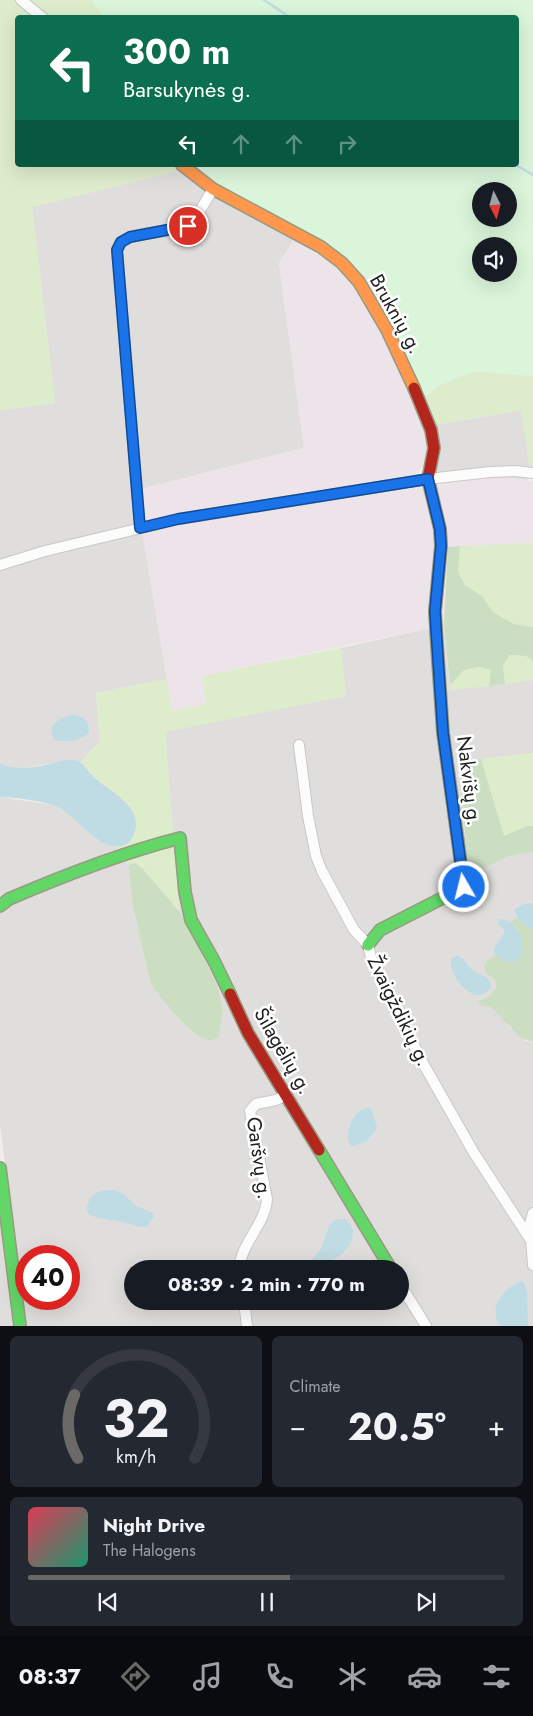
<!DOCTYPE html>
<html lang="en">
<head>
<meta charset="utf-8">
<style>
	:root { --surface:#171b24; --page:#242831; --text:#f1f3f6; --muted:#9ea1a6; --line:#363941; --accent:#6a6968 }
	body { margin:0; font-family:Jost,sans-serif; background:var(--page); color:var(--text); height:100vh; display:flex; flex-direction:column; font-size:19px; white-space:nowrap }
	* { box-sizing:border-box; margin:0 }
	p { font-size:16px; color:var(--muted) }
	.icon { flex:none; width:28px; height:28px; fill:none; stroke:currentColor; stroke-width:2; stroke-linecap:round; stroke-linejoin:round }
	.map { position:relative; height:1326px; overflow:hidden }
	.panel { display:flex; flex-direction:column; gap:10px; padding:10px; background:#0d0f14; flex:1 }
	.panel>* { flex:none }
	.banner { position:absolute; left:15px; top:15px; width:504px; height:152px; border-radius:5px; box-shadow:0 5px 20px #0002; background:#0b6e4f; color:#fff; overflow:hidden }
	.needle { width:32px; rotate:174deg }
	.buttons { position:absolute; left:472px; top:182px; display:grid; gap:10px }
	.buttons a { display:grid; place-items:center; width:45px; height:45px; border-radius:50%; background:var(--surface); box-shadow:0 5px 20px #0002; font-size:25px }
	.speed { position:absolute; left:15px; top:1245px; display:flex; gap:10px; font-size:25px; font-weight:700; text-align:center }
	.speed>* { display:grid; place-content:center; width:65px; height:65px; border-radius:50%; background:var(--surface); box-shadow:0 5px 20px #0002; line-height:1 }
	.speed .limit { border:8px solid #d22; background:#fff; color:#111 }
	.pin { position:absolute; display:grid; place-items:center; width:42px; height:42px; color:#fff; margin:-21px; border:2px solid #fff; border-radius:50%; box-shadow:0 1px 5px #0007 }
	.me { position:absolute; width:55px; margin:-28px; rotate:352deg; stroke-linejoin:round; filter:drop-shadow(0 0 4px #0008) }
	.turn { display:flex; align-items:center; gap:18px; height:105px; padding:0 25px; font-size:22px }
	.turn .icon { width:65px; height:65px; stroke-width:2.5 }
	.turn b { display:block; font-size:35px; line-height:42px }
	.lanes { display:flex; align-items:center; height:48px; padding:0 25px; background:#0003; justify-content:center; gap:25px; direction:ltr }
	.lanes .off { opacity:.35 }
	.big { font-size:38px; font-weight:700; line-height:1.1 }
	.panel .card { flex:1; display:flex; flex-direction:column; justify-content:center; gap:8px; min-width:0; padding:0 18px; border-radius:8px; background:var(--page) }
	.panel .dial { align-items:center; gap:0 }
	.dial svg { height:130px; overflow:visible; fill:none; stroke:var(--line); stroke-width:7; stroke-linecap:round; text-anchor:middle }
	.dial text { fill:var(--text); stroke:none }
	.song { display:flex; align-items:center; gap:15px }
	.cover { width:60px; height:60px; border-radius:8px; background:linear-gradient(135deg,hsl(350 70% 55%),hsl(160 70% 35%)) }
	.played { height:5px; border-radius:2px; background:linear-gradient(90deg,var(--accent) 55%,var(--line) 55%) }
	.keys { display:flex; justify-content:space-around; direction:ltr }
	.heat { display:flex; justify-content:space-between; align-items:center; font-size:28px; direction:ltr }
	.panel .tiles { flex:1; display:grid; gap:10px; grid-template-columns:1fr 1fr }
	.card:last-child { grid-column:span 2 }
	.trip { position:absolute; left:124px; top:1260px; width:285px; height:50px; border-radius:25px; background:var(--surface); box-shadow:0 5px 20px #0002; font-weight:700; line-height:50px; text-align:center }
	.tab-bar { display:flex; height:80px; justify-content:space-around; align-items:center; background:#090b0e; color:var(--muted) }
	.tab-bar .icon { width:35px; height:35px }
	.tab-bar .active { color:var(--accent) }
	.tab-bar b { font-size:22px; color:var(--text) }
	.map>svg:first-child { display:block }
	.residential { fill:#dfdedc; fill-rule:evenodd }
	.industrial { fill:#ede4e9 }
	.grass { fill:#ddeccb }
	.forest { fill:#cbdec1 }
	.park { fill:#daf5da; fill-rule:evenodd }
	.water { fill:#bfdbe3 }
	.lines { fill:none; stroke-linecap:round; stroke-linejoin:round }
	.stream { stroke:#bfdbe3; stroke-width:2.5 }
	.street-casing { stroke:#c9c8c7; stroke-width:12 }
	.fast-casing { stroke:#999a82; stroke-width:14 }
	.slow-casing { stroke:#999a82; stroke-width:14 }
	.jam-casing { stroke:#999a82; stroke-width:14 }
	.street { stroke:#fdfcfc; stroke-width:10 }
	.fast { stroke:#63d668; stroke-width:11 }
	.slow { stroke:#ff974d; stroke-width:11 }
	.jam { stroke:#b3261e; stroke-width:11 }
	.route-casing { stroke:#114b97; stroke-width:12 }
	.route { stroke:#1a73e8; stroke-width:9 }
	.labels { text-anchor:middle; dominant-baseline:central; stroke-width:5; stroke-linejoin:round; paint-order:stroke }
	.street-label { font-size:20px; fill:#222; stroke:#fff }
</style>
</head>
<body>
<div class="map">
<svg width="533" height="1326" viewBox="0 0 533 1326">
	<rect width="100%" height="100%" fill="#f0eeeb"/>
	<path class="residential" d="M197 166 214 181 243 199 300 230 279 263 304 448 141 489 143 521 0 559V410L55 403 32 207Z
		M521 410 530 468 527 480 510 478H485L438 484 434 425Z
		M142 531 167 679 96 693 100 741 81 762 74 760 15 769 6 767 0 763V569L94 542Z
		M444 625 450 690 533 680V753L458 762 469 875 510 856 533 852V903L524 904 514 909 516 917 510 923 518 929 486 973 495 980 496 988 487 998 477 1000 482 1005 491 1006 510 1027 526 1041 533 1042V1326H26L0 1125V797L54 805 68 813 98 840 116 847 128 865 133 907 150 981 154 989 191 1030 219 1036 223 1010 217 985 188 925 179 911 165 731 346 696 341 648ZM26 1256H69V1299H26ZM132 1269H400V1301H132Z
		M0 1223 13 1326H0Z"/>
	<path class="industrial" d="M300 230 382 286 389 297 391 314 424 398 428 454 424 464 415 475 143 521 141 489 304 448 279 263Z
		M485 478H510L533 481V543L448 547 444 625 202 676 207 704 172 711 142 531 265 510Z"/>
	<path class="grass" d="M0 0H91L105 17 18 18V165H196L197 166 32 207 55 403 0 410Z
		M474 371 533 376V468H530L521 410 434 425 424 398 440 385Z
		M533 543V627L514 624 493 612 482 596 465 585 458 572 460 546Z
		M341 648 346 696 165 732 179 911 142 868 135 863 128 865 116 847 125 845 132 838 135 831 136 823 114 792 93 776 81 762 100 741 96 693 167 679 172 711 206 704 202 676Z
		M510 655 526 656 533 661V680L505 684 503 665Z
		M479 667 492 670 489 686 450 690V685L463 670Z
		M533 753V826H527L504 837 481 759Z"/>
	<path class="forest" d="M460 546 458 572 465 585 482 596 493 612 514 624 533 627V661L526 656 510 655 503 665 505 684 489 686 491 670 479 667 464 670 450 685 444 625 448 547Z
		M481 759 504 836 527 826H533V852L510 856 469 875 458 761Z
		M135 863 142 868 179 911 188 925 217 985 223 1010 219 1036C216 1038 213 1041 208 1040 192 1037 165 1002 154 989L150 981 133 907 128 865Z
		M516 917 518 920 533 930V1042L521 1038 491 1007 482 1006 476 1001 487 998 496 988 495 980 486 973 484 967 488 960 496 955 498 958 518 929 510 923Z"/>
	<path class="park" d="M91 0H533V376L474 371 440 385 424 398 391 314 389 297 382 286 243 199 214 181 196 165H516V18H105ZM481 191H509V219H481ZM481 246H509V274H481Z"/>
	<path class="water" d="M70 715C82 714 90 721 89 733 79 741 67 743 55 740 45 726 58 719 70 715Z
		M65 760C70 760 75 759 80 762 85 765 88 772 93 776 108 791 145 806 134 834 132 839 129 843 124 845 100 855 75 812 53 805 39 801 15 797 0 797V763C15 773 48 765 65 760Z
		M533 903V930L518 920 514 909 524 904Z
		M499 919C516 918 533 949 515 962L503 961 494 954V949L504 933V929L498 925Z
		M457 956C466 958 466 965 472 970 481 977 487 972 491 986 477 1012 445 974 452 957Z
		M368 1108 371 1109 377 1127 376 1130 367 1141 352 1147C344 1139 350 1121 357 1113 360 1110 364 1109 368 1108Z
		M114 1190 124 1194 136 1206 153 1213 154 1217 147 1226 140 1227 119 1221 98 1218 90 1215 86 1210C91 1192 96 1191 114 1190Z
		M340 1219H345C362 1231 349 1251 336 1258 329 1262 320 1265 313 1268H310L308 1265 321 1249 329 1226 335 1220Z
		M523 1281 527 1292 528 1326H500C487 1307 504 1287 523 1281Z"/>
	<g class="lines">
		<path class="stream" d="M264 0 291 18
			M516 165 533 175"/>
		<defs>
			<path id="street" d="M21 0 43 18
				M140 528 117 250 121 242 130 237 188 226 195 219 213 189
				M0 565 45 551 179 519 428 479 490 472 516 471 533 473
				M299 745 308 816 316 856 322 871 354 930 368 945 372 961 424 1065 474 1153 530 1239
				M533 1213 530 1224 533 1265
				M239 1269C241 1243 265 1225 267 1199L250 1111 256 1104 276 1100 286 1095
				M400 1284 426 1326
				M244 1301 247 1326"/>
			<path id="fast" d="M0 906 9 899C65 875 121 853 180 838L185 892 191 920 214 961 230 994
				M368 945 380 930 464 887 458 842
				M319 1150 391 1269
				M0 1168 20 1326"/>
			<path id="slow" d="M182 165 213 189 321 247 342 263 359 282 387 330 414 388
				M437 646 443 733 458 842"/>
			<path id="jam" d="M414 388 431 430 434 448 428 479 440 529 441 546 435 611 437 646
				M230 994 248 1033 319 1150"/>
		</defs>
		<use href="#street" class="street-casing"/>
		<use href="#fast" class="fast-casing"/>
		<use href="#slow" class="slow-casing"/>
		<use href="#jam" class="jam-casing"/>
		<use href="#street" class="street"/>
		<use href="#fast" class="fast"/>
		<use href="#slow" class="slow"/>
		<use href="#jam" class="jam"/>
	</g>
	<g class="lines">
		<defs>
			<path id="route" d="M188 226 130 237 121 242 117 250 140 528 178 519 428 479 440 529 441 546 435 611 436 628 443 733 464 887"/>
		</defs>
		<use href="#route" class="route-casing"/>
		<use href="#route" class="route"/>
	</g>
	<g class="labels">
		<g class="street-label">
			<text transform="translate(396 314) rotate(61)">Bruknių g.</text>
			<text transform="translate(469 781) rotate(83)">Nakvišų g.</text>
			<text transform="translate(399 1011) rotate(64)">Žvaigždikių g.</text>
			<text transform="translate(283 1051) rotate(60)">Šilagėlių g.</text>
			<text transform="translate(259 1158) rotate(82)">Garšvų g.</text>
		</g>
	</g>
</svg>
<div class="buttons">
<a><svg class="needle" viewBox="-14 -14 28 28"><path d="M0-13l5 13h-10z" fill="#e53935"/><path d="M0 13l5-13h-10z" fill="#9ea1a6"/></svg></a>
<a><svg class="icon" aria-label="sound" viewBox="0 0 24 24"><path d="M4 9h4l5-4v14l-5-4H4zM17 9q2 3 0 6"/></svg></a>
</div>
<div class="speed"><div class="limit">40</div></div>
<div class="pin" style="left:188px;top:226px;background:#d93025"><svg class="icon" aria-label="arrive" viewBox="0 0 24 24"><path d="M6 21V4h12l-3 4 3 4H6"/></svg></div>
<svg class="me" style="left:464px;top:887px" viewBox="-20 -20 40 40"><circle r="17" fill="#1a73e8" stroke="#fff" stroke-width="3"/><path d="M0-11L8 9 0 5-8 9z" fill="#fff"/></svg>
<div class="trip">08:39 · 2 min · 770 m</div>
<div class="banner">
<div class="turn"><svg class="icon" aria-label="left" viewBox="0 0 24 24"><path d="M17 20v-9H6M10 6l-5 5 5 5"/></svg><div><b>300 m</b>Barsukynės g.</div></div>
<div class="lanes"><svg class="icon" aria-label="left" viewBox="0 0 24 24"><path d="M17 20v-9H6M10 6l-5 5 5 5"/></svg><svg class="icon off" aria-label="ahead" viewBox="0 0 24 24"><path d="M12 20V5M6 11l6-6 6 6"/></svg><svg class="icon off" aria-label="ahead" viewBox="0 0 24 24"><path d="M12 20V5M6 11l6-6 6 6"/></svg><svg class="icon off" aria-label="right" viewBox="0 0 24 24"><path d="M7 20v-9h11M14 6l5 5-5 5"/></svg></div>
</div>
</div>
<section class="panel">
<div class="tiles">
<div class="card dial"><svg viewBox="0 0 100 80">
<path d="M14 69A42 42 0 1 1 86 69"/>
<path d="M14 69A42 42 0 0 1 12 30" stroke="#6a6968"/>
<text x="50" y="56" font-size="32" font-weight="700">32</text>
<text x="50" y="72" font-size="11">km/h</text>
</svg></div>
<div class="card"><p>Climate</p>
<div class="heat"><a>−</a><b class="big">20.5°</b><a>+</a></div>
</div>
<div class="card">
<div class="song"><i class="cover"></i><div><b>Night Drive</b><p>The Halogens</p></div></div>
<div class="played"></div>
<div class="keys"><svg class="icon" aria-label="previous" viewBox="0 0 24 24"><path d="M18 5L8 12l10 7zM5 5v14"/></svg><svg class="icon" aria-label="pause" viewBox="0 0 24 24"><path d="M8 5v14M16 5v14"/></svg><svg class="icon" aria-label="next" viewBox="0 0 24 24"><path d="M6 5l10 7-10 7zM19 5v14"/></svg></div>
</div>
</div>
</section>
<nav class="tab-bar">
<b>08:37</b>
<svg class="icon active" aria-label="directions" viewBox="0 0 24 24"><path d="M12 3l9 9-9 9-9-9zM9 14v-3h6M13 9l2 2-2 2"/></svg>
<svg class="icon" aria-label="music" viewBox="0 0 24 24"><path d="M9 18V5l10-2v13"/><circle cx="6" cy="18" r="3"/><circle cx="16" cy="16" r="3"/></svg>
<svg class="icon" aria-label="phone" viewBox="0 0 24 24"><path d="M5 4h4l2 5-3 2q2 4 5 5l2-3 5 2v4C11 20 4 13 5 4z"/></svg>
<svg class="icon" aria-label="climate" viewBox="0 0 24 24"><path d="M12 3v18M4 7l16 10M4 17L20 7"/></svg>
<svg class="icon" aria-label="car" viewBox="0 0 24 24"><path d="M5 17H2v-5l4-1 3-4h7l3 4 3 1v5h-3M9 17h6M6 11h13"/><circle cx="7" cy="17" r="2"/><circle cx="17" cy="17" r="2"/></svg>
<svg class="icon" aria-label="filters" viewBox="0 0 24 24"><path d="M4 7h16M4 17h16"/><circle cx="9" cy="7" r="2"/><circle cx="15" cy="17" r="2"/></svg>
</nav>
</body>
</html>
